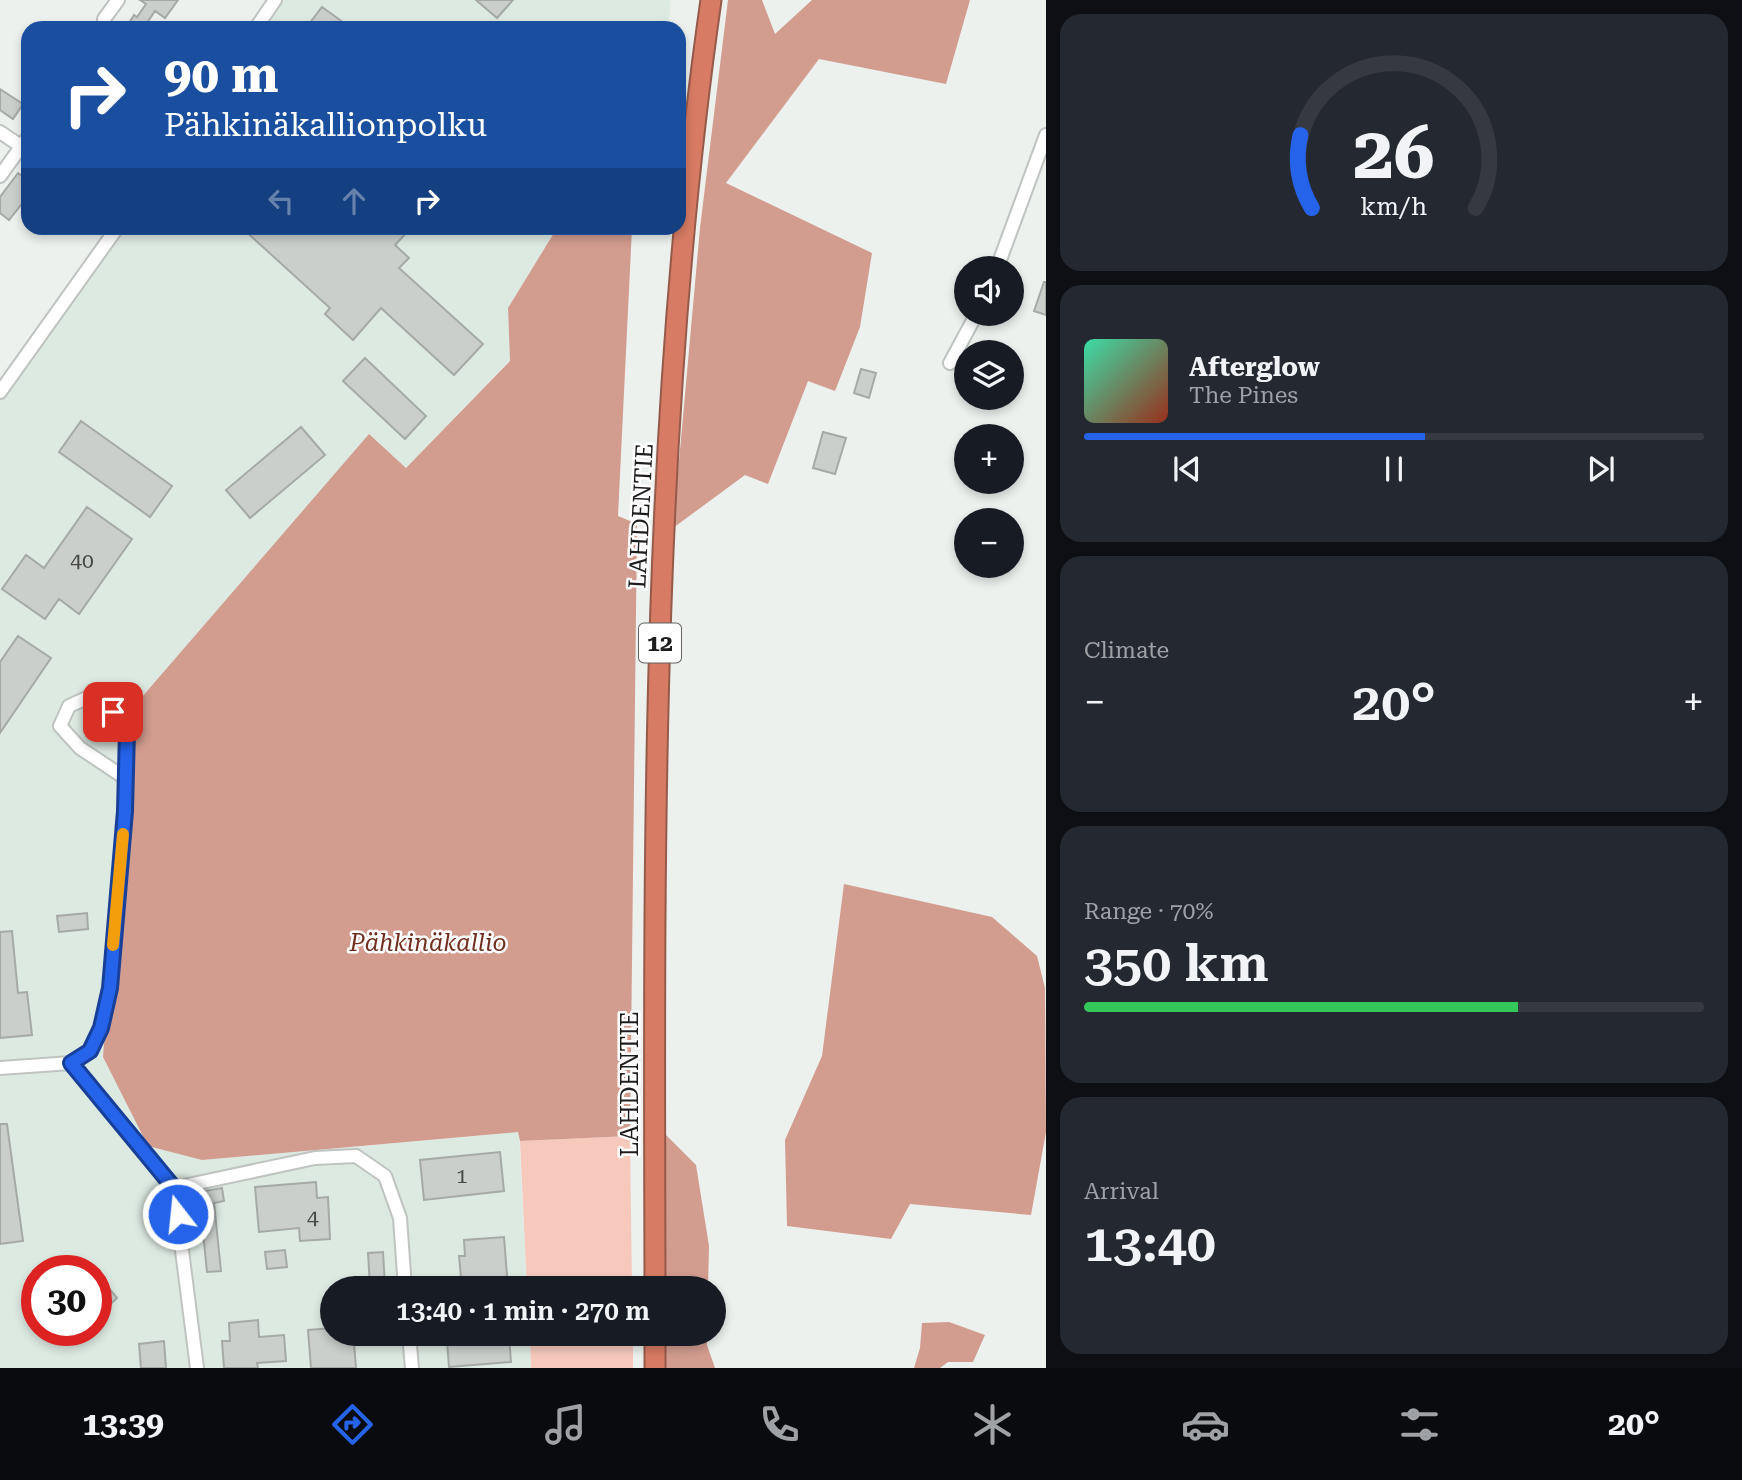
<!DOCTYPE html>
<html lang="en">
<head>
<meta charset="utf-8">
<style>
	:root { --surface:#171b24; --page:#242831; --text:#f1f3f6; --muted:#9ea1a6; --line:#363941; --accent:#2563eb }
	body { margin:0; font-family:"Roboto Serif",serif; background:var(--page); color:var(--text); height:100vh; display:flex; flex-direction:column; font-size:26px; white-space:nowrap }
	* { box-sizing:border-box; margin:0 }
	p { font-size:23px; color:var(--muted) }
	.icon { flex:none; width:38px; height:38px; fill:none; stroke:currentColor; stroke-width:2; stroke-linecap:round; stroke-linejoin:round }
	.map { position:relative; flex:1; overflow:hidden }
	.sheet { display:flex; flex-direction:column; gap:14px; padding:14px; background:#0d0f14; width:696px }
	.sheet>* { flex:none }
	.banner { position:absolute; left:21px; top:21px; width:665px; height:214px; border-radius:21px; box-shadow:0 4px 10px #0003; background:#1a4fa0; color:#fff; overflow:hidden }
	.tools { position:absolute; left:954px; top:256px; display:grid; gap:14px }
	.tools a { display:grid; place-items:center; width:70px; height:70px; border-radius:50%; background:var(--surface); box-shadow:0 4px 10px #0003; font-size:35px }
	.speed { position:absolute; left:21px; top:1255px; display:flex; gap:14px; font-size:35px; font-weight:700; text-align:center }
	.speed>* { display:grid; place-content:center; width:91px; height:91px; border-radius:50%; background:var(--surface); box-shadow:0 4px 10px #0003; line-height:1 }
	.speed .limit { border:10px solid #d22; background:#fff; color:#111 }
	.pin { position:absolute; display:grid; place-items:center; width:60px; height:60px; color:#fff; margin:-30px; border-radius:14px; box-shadow:0 4px 10px #0006 }
	.me { position:absolute; width:77px; margin:-38px; rotate:344deg; stroke-linejoin:round; filter:drop-shadow(0 0 5px #0008) }
	.turn { display:flex; align-items:center; gap:24px; height:147px; padding:0 28px; font-size:32px }
	.turn .icon { width:91px; height:91px; stroke-width:2.5 }
	.turn b { display:block; font-size:49px; line-height:60px }
	.lanes { display:flex; align-items:center; height:66px; padding:0 28px; background:#0003; justify-content:center; gap:35px; direction:ltr }
	.lanes .off { opacity:.35 }
	.big { font-size:52px; font-weight:600; line-height:1.1 }
	.sheet .card { flex:1; display:flex; flex-direction:column; justify-content:center; gap:10px; min-width:0; padding:0 24px; border-radius:21px; background:var(--page) }
	.sheet .dial { align-items:center; gap:0 }
	.dial svg { height:182px; overflow:visible; fill:none; stroke:var(--line); stroke-width:7; stroke-linecap:round; text-anchor:middle }
	.dial text { fill:var(--text); stroke:none }
	.song { display:flex; align-items:center; gap:21px }
	.cover { width:84px; height:84px; border-radius:10px; background:linear-gradient(135deg,hsl(160 70% 55%),hsl(10 70% 35%)) }
	.played { height:7px; border-radius:4px; background:linear-gradient(90deg,var(--accent) 55%,var(--line) 55%) }
	.keys { display:flex; justify-content:space-around; direction:ltr }
	.heat { display:flex; justify-content:space-between; align-items:center; font-size:38px; direction:ltr }
	.charge { height:10px; border-radius:5px; background:linear-gradient(90deg,#34c759 70%,var(--line) 0) }
	.trip { position:absolute; left:320px; top:1276px; width:406px; height:70px; border-radius:35px; background:var(--surface); box-shadow:0 4px 10px #0003; font-weight:600; line-height:70px; text-align:center }
	.menu { display:flex; height:112px; justify-content:space-around; align-items:center; background:#090b0e; color:var(--muted) }
	.menu .icon { width:49px; height:49px }
	.menu .current { color:var(--accent) }
	.menu b { font-size:32px; color:var(--text) }
	main { display:flex; flex:1; min-height:0 }
	.map>svg:first-child { display:block }
	.built { fill:#ddeae2; fill-rule:evenodd }
	.green { fill:#f7c9bd }
	.forest { fill:#d29c8f }
	.building { fill:#cacfcc; stroke:#a5aaa7; stroke-width:2 }
	.lines { fill:none; stroke-linecap:round; stroke-linejoin:round }
	.minor-casing { stroke:#bfc4c0; stroke-width:16 }
	.highway-casing { stroke:#965a4b; stroke-width:23 }
	.minor { stroke:#fff; stroke-width:12 }
	.highway { stroke:#d77b64; stroke-width:19 }
	.route-casing { stroke:#184099; stroke-width:18 }
	.route { stroke:#2563eb; stroke-width:12 }
	.slow { stroke:#f59e0b; stroke-width:12 }
	.labels { text-anchor:middle; dominant-baseline:central; stroke-width:5; stroke-linejoin:round; paint-order:stroke }
	.number-label { font-size:21px; fill:#484a48 }
	.shield { fill:#fff; stroke:#606160; stroke-width:2 }
	.shield-label { font-size:23px; font-weight:bold; fill:#1c1d1c }
	.street-label { font-size:24px; fill:#1c1d1c; stroke:#fff }
	.park-label { font-size:24px; font-style:italic; fill:#712f1f; stroke:#fff }
</style>
</head>
<body>
<main>
<div class="map">
<svg width="1046" height="1368" viewBox="0 0 1046 1368">
	<rect width="100%" height="100%" fill="#ecf1ee"/>
	<path class="built" d="M275 0H671L668 28H256Z
		M117 228H557L508 308 510 360 406 468 369 434 202 1160 519 1132 527 1288H332V1334H530L531 1368H0V392ZM37 1270H96V1330H37Z"/>
	<path class="green" d="M630 1136 632 1288H527L520 1141Z
		M530 1334H633V1368H531Z"/>
	<path class="forest" d="M728 0H762L775 34 812 0H970L946 84 819 59 726 183 872 253 860 327 835 391 808 381 768 484 745 475 673 528 700 228Z
		M557 228H632L618 516 637 524 630 1136 520 1141 518 1132 202 1160 148 1146 103 1057 129 712 369 434 406 468 510 361 508 308Z
		M844 884 992 917 1037 956 1045 988 1046 1132 1031 1215 910 1204 891 1239 787 1226 785 1140 822 1056Z
		M661 1130 696 1165 709 1246 708 1288H664Z
		M949 1322 985 1335 973 1362H948L940 1368H914L920 1348 922 1323Z
		M664 1334H707V1345L715 1368H665Z"/>
	<path class="building" d="M140 0H178L165 18 155 11 147 23 155 28H126L134 15 137 17 146 4Z
		M476 0H513L497 18Z
		M322 7 351 28H306Z
		M0 89 23 104 13 119 0 110Z
		M18 173 28 180V196L9 220 0 213V197Z
		M242 228H411L395 245 409 258 399 268 483 344 454 375 381 308 353 340 325 314 330 308Z
		M1044 282H1046V315L1034 311Z
		M365 358 426 416 405 439 343 381Z
		M861 369 876 373 869 398 854 393Z
		M81 421 172 486 150 517 59 452Z
		M301 427 325 455 250 518 226 490Z
		M823 432 846 438 835 474 813 468Z
		M87 507 132 539 79 614 59 599 45 619 2 589 26 555 44 568Z
		M18 636 51 658 0 733V662Z
		M87 913 88 929 59 932 57 916Z
		M12 931 18 993 27 992 32 1035 0 1038V932Z
		M0 1124H7L23 1241 0 1244Z
		M500 1152 504 1191 424 1200 420 1160Z
		M316 1182 317 1198 328 1197 330 1239 300 1241 299 1228 259 1232 255 1187Z
		M222 1188 224 1201 214 1203 221 1271 207 1272 199 1192Z
		M504 1237 508 1288H462L459 1256H465L464 1240Z
		M285 1250 287 1267 267 1269 265 1252Z
		M383 1252 385 1285 370 1286 368 1253Z
		M103 1281 117 1298 96 1318V1288Z
		M258 1320 259 1337 284 1335 286 1361 257 1363 258 1368H224L222 1341H230L229 1323Z
		M332 1328V1334H339L340 1338 348 1337V1344L354 1343 356 1368H311L308 1330Z
		M509 1336 511 1362 449 1367 447 1341Z
		M164 1341 166 1368H141L139 1344Z"/>
	<g class="lines">
		<defs>
			<path id="minor" d="M104 19 118 0
				M256 28 275 0
				M0 132 28 151
				M0 176 28 137
				M997 268 1046 135
				M950 363 977 313
				M0 392 117 228
				M71 1063 90 1051 101 1028 110 988 125 811 127 730 112 712 89 697 69 706 60 726 80 748 125 778
				M0 1068 71 1063 174 1188 197 1368
				M174 1188 315 1158 356 1156 385 1176 400 1218 405 1288
				M409 1334 412 1368"/>
			<path id="highway" d="M655 1288C654 858 650 426 711 0
				M655 1334V1368"/>
		</defs>
		<use href="#minor" class="minor-casing"/>
		<use href="#highway" class="highway-casing"/>
		<use href="#minor" class="minor"/>
		<use href="#highway" class="highway"/>
	</g>
	<g class="lines">
		<defs>
			<path id="route" d="M113 712 127 730 125 811 110 988 101 1028 90 1051 71 1063 174 1188 178 1214"/>
		</defs>
		<use href="#route" class="route-casing"/>
		<use href="#route" class="route"/>
		<path class="slow" d="M113 945 123 834"/>
	</g>
	<g class="labels">
		<g class="number-label">
			<text x="82" y="561">40</text>
			<text x="462" y="1176">1</text>
			<text x="313" y="1218">4</text>
		</g>
		<rect class="shield" x="639" y="623.5" width="42" height="39" rx="5"/>
		<g class="shield-label">
			<text x="660" y="643">12</text>
		</g>
		<g class="street-label">
			<text transform="translate(641 516) rotate(-87)">LAHDENTIE</text>
			<text transform="translate(630 1084) rotate(-90)">LAHDENTIE</text>
		</g>
		<g class="park-label">
			<text x="428" y="943">Pähkinäkallio</text>
		</g>
	</g>
</svg>
<div class="tools">
<a><svg class="icon" aria-label="sound" viewBox="0 0 24 24"><path d="M4 9h4l5-4v14l-5-4H4zM17 9q2 3 0 6"/></svg></a>
<a><svg class="icon" aria-label="layers" viewBox="0 0 24 24"><path d="M12 4l9 5-9 5-9-5zM3 14l9 5 9-5"/></svg></a>
<a>+</a>
<a>−</a>
</div>
<div class="speed"><div class="limit">30</div></div>
<div class="pin" style="left:113px;top:712px;background:#d93025"><svg class="icon" aria-label="arrive" viewBox="0 0 24 24"><path d="M6 21V4h12l-3 4 3 4H6"/></svg></div>
<svg class="me" style="left:178px;top:1214px" viewBox="-20 -20 40 40"><circle r="17" fill="#2563eb" stroke="#fff" stroke-width="3"/><path d="M0-11L8 9 0 5-8 9z" fill="#fff"/></svg>
<div class="trip">13:40 · 1 min · 270 m</div>
<div class="banner">
<div class="turn"><svg class="icon" aria-label="right" viewBox="0 0 24 24"><path d="M7 20v-9h11M14 6l5 5-5 5"/></svg><div><b>90 m</b>Pähkinäkallionpolku</div></div>
<div class="lanes"><svg class="icon off" aria-label="left" viewBox="0 0 24 24"><path d="M17 20v-9H6M10 6l-5 5 5 5"/></svg><svg class="icon off" aria-label="ahead" viewBox="0 0 24 24"><path d="M12 20V5M6 11l6-6 6 6"/></svg><svg class="icon" aria-label="right" viewBox="0 0 24 24"><path d="M7 20v-9h11M14 6l5 5-5 5"/></svg></div>
</div>
</div>
<section class="sheet">
<div class="card dial"><svg viewBox="0 0 100 80">
<path d="M14 69A42 42 0 1 1 86 69"/>
<path d="M14 69A42 42 0 0 1 9 37" stroke="#2563eb"/>
<text x="50" y="56" font-size="32" font-weight="700">26</text>
<text x="50" y="72" font-size="11">km/h</text>
</svg></div>
<div class="card">
<div class="song"><i class="cover"></i><div><b>Afterglow</b><p>The Pines</p></div></div>
<div class="played"></div>
<div class="keys"><svg class="icon" aria-label="previous" viewBox="0 0 24 24"><path d="M18 5L8 12l10 7zM5 5v14"/></svg><svg class="icon" aria-label="pause" viewBox="0 0 24 24"><path d="M8 5v14M16 5v14"/></svg><svg class="icon" aria-label="next" viewBox="0 0 24 24"><path d="M6 5l10 7-10 7zM19 5v14"/></svg></div>
</div>
<div class="card"><p>Climate</p>
<div class="heat"><a>−</a><b class="big">20°</b><a>+</a></div>
</div>
<div class="card"><p>Range · 70%</p><b class="big">350 km</b><div class="charge"></div></div>
<div class="card"><p>Arrival</p><b class="big">13:40</b></div>
</section>
</main>
<nav class="menu">
<b>13:39</b>
<svg class="icon current" aria-label="directions" viewBox="0 0 24 24"><path d="M12 3l9 9-9 9-9-9zM9 14v-3h6M13 9l2 2-2 2"/></svg>
<svg class="icon" aria-label="music" viewBox="0 0 24 24"><path d="M9 18V5l10-2v13"/><circle cx="6" cy="18" r="3"/><circle cx="16" cy="16" r="3"/></svg>
<svg class="icon" aria-label="phone" viewBox="0 0 24 24"><path d="M5 4h4l2 5-3 2q2 4 5 5l2-3 5 2v4C11 20 4 13 5 4z"/></svg>
<svg class="icon" aria-label="climate" viewBox="0 0 24 24"><path d="M12 3v18M4 7l16 10M4 17L20 7"/></svg>
<svg class="icon" aria-label="car" viewBox="0 0 24 24"><path d="M5 17H2v-5l4-1 3-4h7l3 4 3 1v5h-3M9 17h6M6 11h13"/><circle cx="7" cy="17" r="2"/><circle cx="17" cy="17" r="2"/></svg>
<svg class="icon" aria-label="filters" viewBox="0 0 24 24"><path d="M4 7h16M4 17h16"/><circle cx="9" cy="7" r="2"/><circle cx="15" cy="17" r="2"/></svg>
<b>20°</b>
</nav>
</body>
</html>
